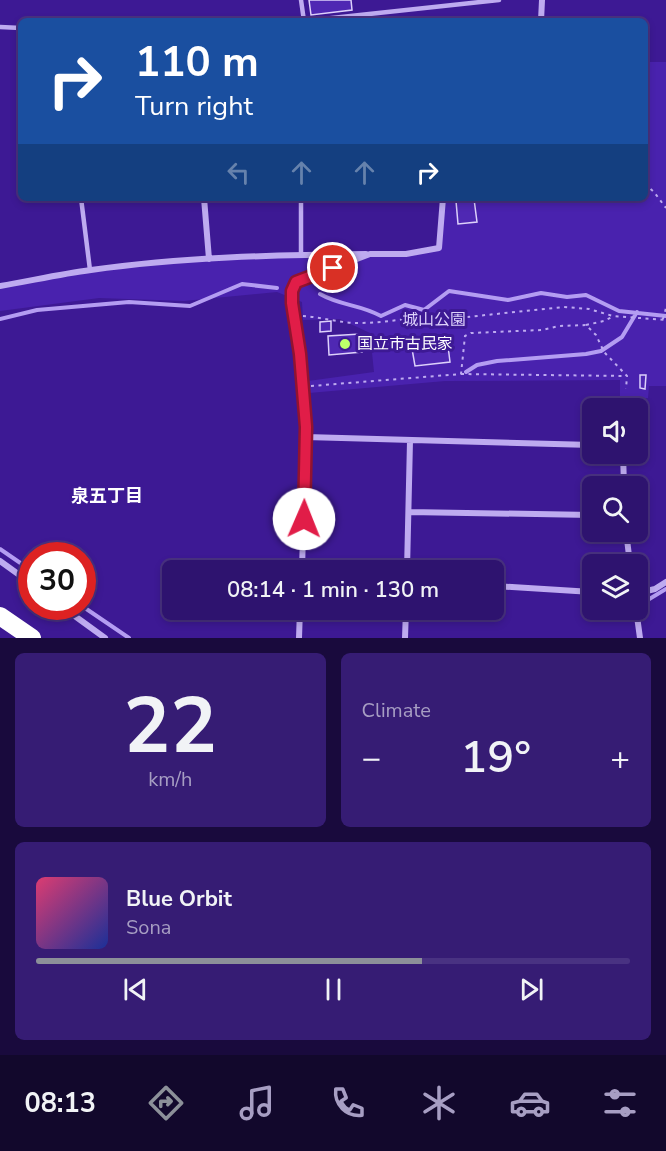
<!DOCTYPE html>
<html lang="en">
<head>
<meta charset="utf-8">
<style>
	:root { --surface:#2e136f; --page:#361c74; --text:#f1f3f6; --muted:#a79ec3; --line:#493282; --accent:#8c9099 }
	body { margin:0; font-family:"Nunito Sans","Noto Sans JP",sans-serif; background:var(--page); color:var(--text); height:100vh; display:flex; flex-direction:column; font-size:22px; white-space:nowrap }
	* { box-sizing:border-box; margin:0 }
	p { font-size:20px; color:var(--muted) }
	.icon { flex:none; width:33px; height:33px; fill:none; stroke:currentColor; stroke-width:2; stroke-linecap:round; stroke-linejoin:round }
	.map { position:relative; height:638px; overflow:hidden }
	.details { display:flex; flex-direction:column; gap:15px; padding:15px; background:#190a3d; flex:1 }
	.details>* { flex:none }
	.hud { position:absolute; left:18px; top:18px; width:630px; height:183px; border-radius:9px; box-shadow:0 3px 9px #0003,0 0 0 2px var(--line); background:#1a4fa0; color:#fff; overflow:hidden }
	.tools { position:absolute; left:582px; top:398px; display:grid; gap:12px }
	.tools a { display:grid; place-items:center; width:66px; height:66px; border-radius:9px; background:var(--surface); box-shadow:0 3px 9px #0003,0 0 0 2px var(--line); font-size:30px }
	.speed { position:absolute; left:18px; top:542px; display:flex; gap:12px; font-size:30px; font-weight:700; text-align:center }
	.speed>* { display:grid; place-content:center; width:78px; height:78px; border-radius:50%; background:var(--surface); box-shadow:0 3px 9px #0003,0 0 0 2px var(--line); line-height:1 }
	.speed .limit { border:9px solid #d22; background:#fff; color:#111 }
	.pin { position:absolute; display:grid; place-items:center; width:51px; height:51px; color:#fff; margin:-26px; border:3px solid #fff; border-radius:50%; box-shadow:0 2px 6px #0007 }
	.me { position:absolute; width:66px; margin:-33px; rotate:1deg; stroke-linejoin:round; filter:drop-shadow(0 0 4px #0008) }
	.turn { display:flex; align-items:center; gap:21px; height:126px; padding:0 18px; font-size:27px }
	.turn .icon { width:78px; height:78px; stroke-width:2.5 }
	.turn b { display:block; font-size:42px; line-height:51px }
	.lanes { display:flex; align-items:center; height:57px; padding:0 18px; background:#0003; justify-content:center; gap:30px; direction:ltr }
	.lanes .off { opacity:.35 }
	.big { font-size:45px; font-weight:600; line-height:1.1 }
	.details .tile { flex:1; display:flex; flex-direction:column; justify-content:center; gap:9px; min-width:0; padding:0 21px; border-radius:9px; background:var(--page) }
	.details .dial { align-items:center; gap:0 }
	.dial b { font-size:78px; line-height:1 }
	.song { display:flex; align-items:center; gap:18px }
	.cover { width:72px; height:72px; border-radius:9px; background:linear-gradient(135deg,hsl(340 70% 55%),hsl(230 70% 35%)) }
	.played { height:6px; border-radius:3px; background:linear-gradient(90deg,var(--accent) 65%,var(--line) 65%) }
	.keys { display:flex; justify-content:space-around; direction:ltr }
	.heat { display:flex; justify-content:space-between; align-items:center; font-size:33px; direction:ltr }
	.details .tiles { flex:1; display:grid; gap:15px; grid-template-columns:1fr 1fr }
	.tile:last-child { grid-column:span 2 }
	.trip { position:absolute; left:162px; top:560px; width:342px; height:60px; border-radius:9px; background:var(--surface); box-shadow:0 3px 9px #0003,0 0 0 2px var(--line); font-weight:600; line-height:60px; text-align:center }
	.menu { display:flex; height:96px; justify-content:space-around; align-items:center; background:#12082c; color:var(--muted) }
	.menu .icon { width:42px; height:42px }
	.menu .current { color:var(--accent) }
	.menu b { font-size:27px; color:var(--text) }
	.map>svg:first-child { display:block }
	.green { fill:#4922ae }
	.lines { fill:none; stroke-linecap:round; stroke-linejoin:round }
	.stream { stroke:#b49df2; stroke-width:4 }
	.building { fill:#4f28b3; stroke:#ddd1fb; stroke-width:1.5 }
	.path { stroke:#beabf0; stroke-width:2; stroke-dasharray:3 4.5; stroke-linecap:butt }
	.service { stroke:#beabf0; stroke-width:4.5 }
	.minor { stroke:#beabf0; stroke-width:6 }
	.motorway { stroke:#fff; stroke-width:18 }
	.route-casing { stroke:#92132f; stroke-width:15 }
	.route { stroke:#e11d48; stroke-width:10 }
	.poi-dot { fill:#bdff6a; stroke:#3d1994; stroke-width:2 }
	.labels { text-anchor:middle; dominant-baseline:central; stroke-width:6; stroke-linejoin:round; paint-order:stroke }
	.park-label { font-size:16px; fill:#ddd1fb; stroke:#3d1994 }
	.poi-label { font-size:16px; fill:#fff; stroke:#3d1994; text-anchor:start }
	.neighbourhood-label { font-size:18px; font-weight:bold; fill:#fff; stroke:#3d1994 }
</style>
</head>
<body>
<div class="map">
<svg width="666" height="638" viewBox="0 0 666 638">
	<rect width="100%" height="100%" fill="#3d1994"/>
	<path class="green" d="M645 62H666V386H649L648 398H620V380L445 381 309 393 308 381 374 372 370 333 340 319 303 320 302 302 277 292 184 301 99 298 0 311V283L90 270 173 261 406 254 439 248 443 198H645Z"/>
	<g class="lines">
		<path class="stream" d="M320 294C341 306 359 304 381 316L405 305 424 310 449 291 508 300 541 293 567 297 586 295 619 311 666 316
			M0 319 37 310 129 302 190 306 242 284 277 288
			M466 372 477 365 497 361 586 354 601 351 622 337 637 312
			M0 549 32 571
			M646 601 666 589
			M82 606 129 638"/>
	</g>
	<path class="building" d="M309 0H351L352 10 311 15Z
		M474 199 477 222 458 224 456 201Z
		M331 321V331L320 332V322Z
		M360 334 362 352 329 355 328 336Z
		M447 338 450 362 415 366 411 343Z
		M640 375H646L645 389 640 388Z"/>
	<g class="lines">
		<path class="path" d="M645 184 654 192 666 208
			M303 316C321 317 340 323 358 323 392 323 423 314 457 318L564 307 589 309 613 316 666 320
			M663 319 666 308
			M586 325 604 321 612 317
			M461 374 626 376
			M311 386 461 374 465 336 471 333 542 330 559 326 586 325 596 335 604 352 627 376 626 389"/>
		<path class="service" d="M301 0 304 21 499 0
			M0 27 21 28
			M81 198 90 270
			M301 198V255"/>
		<path class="minor" d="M541 21 542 0
			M204 198 209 259
			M0 286C30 281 60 274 91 270 182 257 274 255 366 254
			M626 408V399
			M306 437 592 445
			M623 453 624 486
			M409 512 592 515
			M626 531 630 564
			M0 561 32 584
			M302 570 306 427 300 354 292 302 293 291 296 282 370 254H406L439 248 443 198
			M407 570 410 441
			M494 586 592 592
			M638 593 655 589 666 582
			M61 606 105 638
			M636 609 640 638
			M299 638 300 609
			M405 638 406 609"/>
		<path class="motorway" d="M0 616 32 638"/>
	</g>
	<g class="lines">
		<defs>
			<path id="route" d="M304 519 306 427 300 354 292 303V291L296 282 333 268"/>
		</defs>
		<use href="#route" class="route-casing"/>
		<use href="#route" class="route"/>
	</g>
	<circle class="poi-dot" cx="345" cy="344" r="6"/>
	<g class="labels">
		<g class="park-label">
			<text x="434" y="320">城山公園</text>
		</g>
		<g class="poi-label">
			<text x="357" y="344">国立市古民家</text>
		</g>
		<g class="neighbourhood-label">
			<text x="107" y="496">泉五丁目</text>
		</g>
	</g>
</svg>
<div class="tools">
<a><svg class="icon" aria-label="sound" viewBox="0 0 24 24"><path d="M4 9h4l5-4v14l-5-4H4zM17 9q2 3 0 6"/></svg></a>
<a><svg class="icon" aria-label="search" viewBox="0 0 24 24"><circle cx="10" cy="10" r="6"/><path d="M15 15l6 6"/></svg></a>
<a><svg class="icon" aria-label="layers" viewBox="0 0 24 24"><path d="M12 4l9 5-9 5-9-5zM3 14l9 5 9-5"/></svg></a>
</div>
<div class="speed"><div class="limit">30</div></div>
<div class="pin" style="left:333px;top:268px;background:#d93025"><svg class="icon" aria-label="arrive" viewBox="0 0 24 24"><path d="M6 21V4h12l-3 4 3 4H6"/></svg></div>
<svg class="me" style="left:304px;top:519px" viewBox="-20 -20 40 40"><circle r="19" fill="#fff"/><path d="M0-13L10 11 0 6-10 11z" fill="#e11d48"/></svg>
<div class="trip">08:14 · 1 min · 130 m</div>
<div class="hud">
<div class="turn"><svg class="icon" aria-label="right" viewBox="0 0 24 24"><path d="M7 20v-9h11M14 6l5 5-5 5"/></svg><div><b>110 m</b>Turn right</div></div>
<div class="lanes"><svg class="icon off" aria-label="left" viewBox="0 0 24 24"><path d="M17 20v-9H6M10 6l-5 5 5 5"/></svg><svg class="icon off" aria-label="ahead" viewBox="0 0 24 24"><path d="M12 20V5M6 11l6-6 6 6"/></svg><svg class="icon off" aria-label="ahead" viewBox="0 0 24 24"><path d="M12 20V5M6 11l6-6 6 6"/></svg><svg class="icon" aria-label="right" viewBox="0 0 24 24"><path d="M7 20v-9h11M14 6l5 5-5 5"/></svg></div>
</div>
</div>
<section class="details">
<div class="tiles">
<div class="tile dial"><b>22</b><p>km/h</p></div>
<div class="tile"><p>Climate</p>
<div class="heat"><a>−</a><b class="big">19°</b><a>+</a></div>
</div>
<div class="tile">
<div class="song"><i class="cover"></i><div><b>Blue Orbit</b><p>Sona</p></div></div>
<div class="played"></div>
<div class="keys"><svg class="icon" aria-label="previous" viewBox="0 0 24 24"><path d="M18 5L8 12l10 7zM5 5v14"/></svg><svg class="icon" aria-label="pause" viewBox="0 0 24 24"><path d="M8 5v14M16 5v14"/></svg><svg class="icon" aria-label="next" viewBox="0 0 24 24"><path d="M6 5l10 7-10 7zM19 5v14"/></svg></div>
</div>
</div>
</section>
<nav class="menu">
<b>08:13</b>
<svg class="icon current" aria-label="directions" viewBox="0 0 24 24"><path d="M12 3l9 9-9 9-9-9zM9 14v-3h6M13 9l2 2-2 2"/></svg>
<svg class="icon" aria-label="music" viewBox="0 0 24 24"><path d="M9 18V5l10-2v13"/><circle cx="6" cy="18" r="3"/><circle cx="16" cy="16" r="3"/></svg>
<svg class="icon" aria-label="phone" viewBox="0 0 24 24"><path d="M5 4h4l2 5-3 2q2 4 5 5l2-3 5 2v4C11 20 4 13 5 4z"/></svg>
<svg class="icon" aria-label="climate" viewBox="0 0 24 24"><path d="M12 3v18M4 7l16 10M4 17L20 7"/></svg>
<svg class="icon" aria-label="car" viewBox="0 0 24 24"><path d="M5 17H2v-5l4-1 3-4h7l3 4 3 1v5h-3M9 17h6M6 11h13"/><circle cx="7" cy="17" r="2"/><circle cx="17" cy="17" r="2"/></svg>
<svg class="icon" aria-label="filters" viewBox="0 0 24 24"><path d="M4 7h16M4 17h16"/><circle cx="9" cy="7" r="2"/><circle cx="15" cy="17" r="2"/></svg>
</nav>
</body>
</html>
